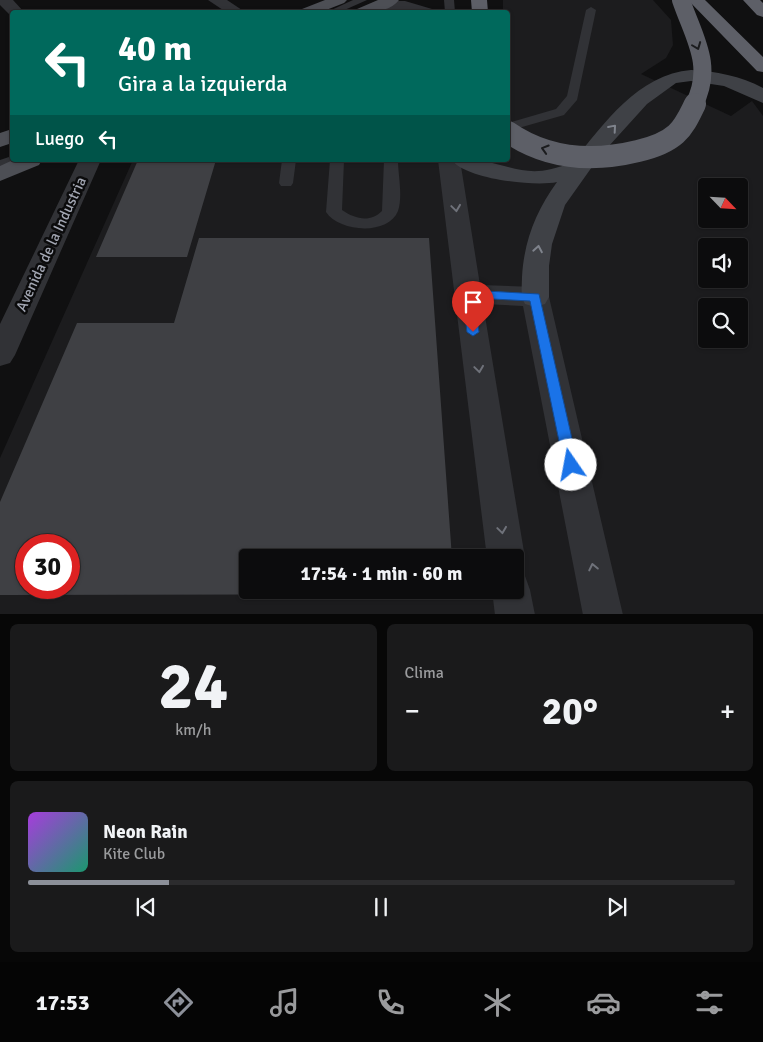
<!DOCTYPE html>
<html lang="es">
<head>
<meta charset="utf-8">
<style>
	:root { --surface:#0c0c0d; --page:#1a1a1b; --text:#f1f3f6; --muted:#9a9b9d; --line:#2c2c2e; --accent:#8c9099 }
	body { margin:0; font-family:Signika,sans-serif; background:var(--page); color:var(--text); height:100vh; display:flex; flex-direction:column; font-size:19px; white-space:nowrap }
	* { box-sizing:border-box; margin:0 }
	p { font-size:16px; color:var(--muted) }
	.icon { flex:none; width:28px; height:28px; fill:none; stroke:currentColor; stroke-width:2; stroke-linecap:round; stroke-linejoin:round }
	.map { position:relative; height:614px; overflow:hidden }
	.sheet { display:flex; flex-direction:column; gap:10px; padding:10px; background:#070707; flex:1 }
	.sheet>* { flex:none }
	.banner { position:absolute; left:10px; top:10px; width:500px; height:152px; border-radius:5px; box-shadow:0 1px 4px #0004,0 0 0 1px var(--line); background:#00695c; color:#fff; overflow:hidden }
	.needle { width:32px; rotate:115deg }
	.tools { position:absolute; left:698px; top:178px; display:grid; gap:10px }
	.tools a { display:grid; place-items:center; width:50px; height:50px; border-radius:5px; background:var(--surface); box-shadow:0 1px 4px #0004,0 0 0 1px var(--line); font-size:25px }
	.speed { position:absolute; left:15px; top:534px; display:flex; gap:10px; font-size:25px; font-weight:700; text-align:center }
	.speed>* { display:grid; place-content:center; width:65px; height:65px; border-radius:50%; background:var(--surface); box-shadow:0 1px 4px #0004,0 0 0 1px var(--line); line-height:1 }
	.speed .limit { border:8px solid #d22; background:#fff; color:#111 }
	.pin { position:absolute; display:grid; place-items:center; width:42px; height:42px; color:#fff; margin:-51px -21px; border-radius:50% 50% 50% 0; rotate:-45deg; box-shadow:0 0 5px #0007 }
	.pin .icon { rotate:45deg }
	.me { position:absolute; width:55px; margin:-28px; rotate:348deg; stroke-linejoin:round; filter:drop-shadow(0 0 4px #0008) }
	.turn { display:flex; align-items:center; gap:18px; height:105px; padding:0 25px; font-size:22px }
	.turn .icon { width:65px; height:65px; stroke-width:2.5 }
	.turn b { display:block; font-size:35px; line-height:42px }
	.then { display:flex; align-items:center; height:48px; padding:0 25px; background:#0003; gap:10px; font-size:19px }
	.big { font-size:38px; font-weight:800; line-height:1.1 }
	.sheet .card { flex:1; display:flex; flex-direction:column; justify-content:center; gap:8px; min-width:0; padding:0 18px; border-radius:8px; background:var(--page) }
	.sheet .dial { align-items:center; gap:0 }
	.dial b { font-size:65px; line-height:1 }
	.song { display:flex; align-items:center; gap:15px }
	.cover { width:60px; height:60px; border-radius:8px; background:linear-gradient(135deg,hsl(280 70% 55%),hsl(160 70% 35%)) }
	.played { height:5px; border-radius:2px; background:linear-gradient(90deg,var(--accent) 20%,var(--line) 20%) }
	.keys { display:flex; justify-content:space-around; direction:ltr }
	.heat { display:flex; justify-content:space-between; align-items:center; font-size:28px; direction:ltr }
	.sheet .tiles { flex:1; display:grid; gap:10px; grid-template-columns:1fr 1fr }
	.card:last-child { grid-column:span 2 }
	.trip { position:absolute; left:239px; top:549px; width:285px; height:50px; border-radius:5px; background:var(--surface); box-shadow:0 1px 4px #0004,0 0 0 1px var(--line); font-weight:800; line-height:50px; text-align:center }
	.dock { display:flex; height:80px; justify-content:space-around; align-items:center; background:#050505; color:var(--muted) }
	.dock .icon { width:35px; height:35px }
	.dock .active { color:var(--accent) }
	.dock b { font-size:22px; color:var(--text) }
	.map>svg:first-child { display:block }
	.built { fill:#1c1c1e; fill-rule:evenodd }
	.building { fill:#3f4044; fill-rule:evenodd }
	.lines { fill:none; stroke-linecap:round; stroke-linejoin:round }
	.lane { fill:#313236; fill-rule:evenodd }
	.street { fill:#313236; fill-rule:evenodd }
	.secondary { fill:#3f4146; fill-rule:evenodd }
	.primary { fill:#4d4f55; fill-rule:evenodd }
	.highway { fill:#5d5f67; fill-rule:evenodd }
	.highway-bridge-far1 { stroke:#5d5f67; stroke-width:18 }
	.highway-bridge { stroke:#5d5f67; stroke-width:22 }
	.oneway { stroke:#1b1c1e }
	.oneway2 { stroke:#7f838c }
	.oneway3 { stroke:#6f727a }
	.route { fill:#1a73e8; stroke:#114b97 }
	.labels { text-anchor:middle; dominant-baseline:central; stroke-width:5; stroke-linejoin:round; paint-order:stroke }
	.street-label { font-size:15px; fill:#a2a6b2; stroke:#0b0b0c }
</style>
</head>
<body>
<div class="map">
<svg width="763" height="615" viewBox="0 0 763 615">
	<rect width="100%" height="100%" fill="#101011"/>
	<path class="built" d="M503 0H653L671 20 673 45 666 58 641 74 731 116 752 101 763 116V614L0 615V458L133 160H508V12H503ZM706 186H739V219H706ZM706 246H739V279H706ZM706 306H739V339H706ZM26 545H69V588H26ZM248 558H515V590H248Z"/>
	<path class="building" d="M138 160H216L187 257H96Z
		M199 238H429L452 558H248V590H454L455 594 0 595V502L77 323H174ZM26 545H69V588H26Z"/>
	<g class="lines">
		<path class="lane" d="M353 0H367L340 12H327Z
			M444 0H454L455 12H445Z
			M591 7 596 10 577 100 564 115 508 131V123L556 109 567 96 586 10Z
			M12 156V160H20L18 163 0 169V160Z
			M282 160H296L293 183 291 186H281L279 183Z
			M330 160H344L342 210C355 219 370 223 382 211L384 160H398C398 175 403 196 398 211 388 236 339 232 326 212Z"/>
		<path class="street" d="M0 0H13L24 12H12V16L10 15 0 5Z
			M208 0H227L245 12H226Z
			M378 1H405L432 9 434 12H410L372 9 370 6 372 3Z
			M79 160H101L15 355 10 363 0 366V324Z
			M438 160H460L480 285 535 287 545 290 549 297 623 615H583L523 306 483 304 525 558 519 571 515 573 525 576 530 590 535 615H495L492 590H515V558H487Z"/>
		<path class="secondary" d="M691 70C715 71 741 76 763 88V103L724 86 691 81 676 83 647 104 599 157 565 205 552 244 549 266V297L545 304 535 307 525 304C520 295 522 287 522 277 524 241 536 211 557 182 535 187 465 179 452 160 462 160 474 158 484 161 523 170 533 178 573 162 603 124 639 74 691 70Z"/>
		<path class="primary" d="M325 0H347L344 3 321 12H300L302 9Z
			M378 0H399C390 12 368 14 355 12L357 9Z
			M12 129V143L0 147V133Z
			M13 160H42L39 165 0 181V166Z"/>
		<path class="highway" d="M471 0H487L488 12H472Z
			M688 0H705L763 57V72L757 71Z
			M743 0H760L763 3V17L757 15Z"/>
		<path class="highway-bridge-far1" d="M681 0C694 38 714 65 694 105"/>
		<path class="highway-bridge" d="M508 132C547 159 593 162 638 151 651 148 666 143 676 134 685 126 690 114 695 104"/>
	</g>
	<defs><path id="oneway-chevron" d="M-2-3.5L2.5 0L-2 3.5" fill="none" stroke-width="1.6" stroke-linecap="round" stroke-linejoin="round" transform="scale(1.25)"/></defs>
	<g class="oneway">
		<use href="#oneway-chevron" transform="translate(697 46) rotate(69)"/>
		<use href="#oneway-chevron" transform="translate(545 149) rotate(-163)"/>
	</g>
	<g class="oneway2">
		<use href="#oneway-chevron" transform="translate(613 128) rotate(-49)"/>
		<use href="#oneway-chevron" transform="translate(538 249) rotate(-80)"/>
	</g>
	<g class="oneway3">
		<use href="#oneway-chevron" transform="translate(456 208) rotate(82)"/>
		<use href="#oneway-chevron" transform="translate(479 369) rotate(82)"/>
		<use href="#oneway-chevron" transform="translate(502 530) rotate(82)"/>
		<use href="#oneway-chevron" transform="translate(593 567) rotate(-102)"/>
	</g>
	<path class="route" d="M468 290 539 294 578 465 576 470 571 471 566 470 564 465 530 301 474 298 479 332 473 336 467 332 462 294Z"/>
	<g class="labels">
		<g class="street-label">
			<text transform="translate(51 244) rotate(-65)">Avenida de la Industria</text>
		</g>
	</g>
</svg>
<div class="tools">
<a><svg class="needle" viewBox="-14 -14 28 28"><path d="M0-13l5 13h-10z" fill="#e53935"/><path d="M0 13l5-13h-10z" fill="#9a9b9d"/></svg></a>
<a><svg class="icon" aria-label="sound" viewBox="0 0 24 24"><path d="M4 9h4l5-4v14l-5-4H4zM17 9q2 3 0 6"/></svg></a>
<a><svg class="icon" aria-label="search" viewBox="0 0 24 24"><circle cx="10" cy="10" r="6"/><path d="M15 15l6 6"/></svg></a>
</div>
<div class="speed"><div class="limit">30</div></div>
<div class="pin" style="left:473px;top:332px;background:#d93025"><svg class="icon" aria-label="arrive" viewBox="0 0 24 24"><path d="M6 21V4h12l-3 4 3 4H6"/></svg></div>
<svg class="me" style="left:571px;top:465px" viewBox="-20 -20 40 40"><circle r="19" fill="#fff"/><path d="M0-13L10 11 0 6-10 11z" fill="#1a73e8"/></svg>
<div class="trip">17:54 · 1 min · 60 m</div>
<div class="banner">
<div class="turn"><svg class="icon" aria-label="left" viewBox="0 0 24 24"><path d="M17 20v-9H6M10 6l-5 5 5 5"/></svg><div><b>40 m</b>Gira a la izquierda</div></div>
<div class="then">Luego<svg class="icon" aria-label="left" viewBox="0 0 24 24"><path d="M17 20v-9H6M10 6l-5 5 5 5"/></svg></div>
</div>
</div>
<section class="sheet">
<div class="tiles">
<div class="card dial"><b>24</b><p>km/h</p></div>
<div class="card"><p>Clima</p>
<div class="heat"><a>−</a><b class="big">20°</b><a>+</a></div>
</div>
<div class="card">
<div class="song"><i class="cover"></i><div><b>Neon Rain</b><p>Kite Club</p></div></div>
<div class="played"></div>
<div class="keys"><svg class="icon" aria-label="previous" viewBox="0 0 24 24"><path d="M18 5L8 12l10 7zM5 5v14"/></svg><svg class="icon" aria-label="pause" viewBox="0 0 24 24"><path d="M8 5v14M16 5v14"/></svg><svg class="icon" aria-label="next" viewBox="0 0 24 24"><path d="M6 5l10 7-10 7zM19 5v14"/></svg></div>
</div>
</div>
</section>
<nav class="dock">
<b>17:53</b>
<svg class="icon active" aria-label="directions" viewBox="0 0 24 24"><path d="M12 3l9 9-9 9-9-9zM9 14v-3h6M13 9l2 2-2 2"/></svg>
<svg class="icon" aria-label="music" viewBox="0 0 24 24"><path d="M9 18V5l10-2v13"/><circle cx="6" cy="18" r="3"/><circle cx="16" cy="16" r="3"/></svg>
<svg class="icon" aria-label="phone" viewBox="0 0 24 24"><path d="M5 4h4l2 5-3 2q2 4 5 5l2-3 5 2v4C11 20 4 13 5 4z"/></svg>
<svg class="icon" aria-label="climate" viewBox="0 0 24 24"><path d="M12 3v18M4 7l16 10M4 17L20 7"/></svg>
<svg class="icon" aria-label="car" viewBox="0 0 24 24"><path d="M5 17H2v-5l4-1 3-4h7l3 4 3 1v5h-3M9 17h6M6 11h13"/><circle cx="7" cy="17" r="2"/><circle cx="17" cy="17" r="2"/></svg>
<svg class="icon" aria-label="filters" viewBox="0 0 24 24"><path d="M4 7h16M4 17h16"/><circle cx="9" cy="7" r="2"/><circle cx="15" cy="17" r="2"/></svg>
</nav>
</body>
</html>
